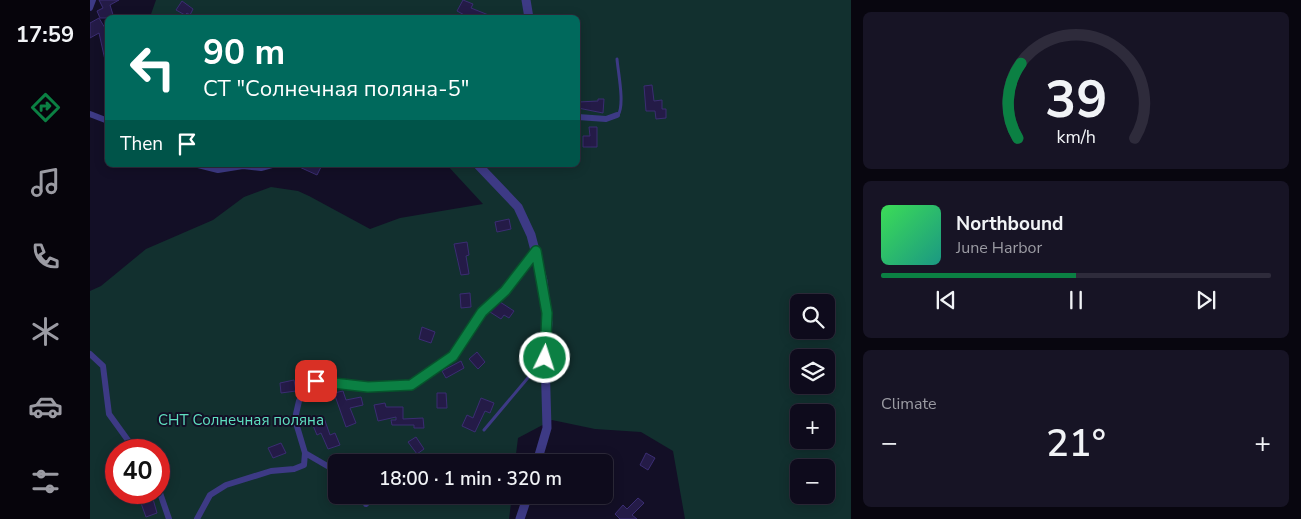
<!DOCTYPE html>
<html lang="en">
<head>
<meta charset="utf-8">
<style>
	:root { --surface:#0e0b1c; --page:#171425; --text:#f1f3f6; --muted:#9b9ba3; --line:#2e2b3b; --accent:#0b8043 }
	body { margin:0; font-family:"Nunito Sans",sans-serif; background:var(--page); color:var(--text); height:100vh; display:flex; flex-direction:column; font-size:19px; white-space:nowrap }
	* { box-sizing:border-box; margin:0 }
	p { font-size:16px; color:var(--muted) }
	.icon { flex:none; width:28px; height:28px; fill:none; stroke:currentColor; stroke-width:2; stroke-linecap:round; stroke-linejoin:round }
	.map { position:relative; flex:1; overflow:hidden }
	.details { display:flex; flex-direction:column; gap:12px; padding:12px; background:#08060f; width:450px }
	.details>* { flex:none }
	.banner { position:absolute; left:15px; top:15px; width:475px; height:152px; border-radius:8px; box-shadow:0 2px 12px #0003,0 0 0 1px var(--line); background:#00695c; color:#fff; overflow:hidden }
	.fabs { position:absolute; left:700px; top:294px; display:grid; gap:10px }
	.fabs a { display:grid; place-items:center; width:45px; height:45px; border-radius:8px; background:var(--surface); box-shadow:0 2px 12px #0003,0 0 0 1px var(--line); font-size:25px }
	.speed { position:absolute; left:15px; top:439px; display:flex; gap:10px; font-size:25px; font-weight:700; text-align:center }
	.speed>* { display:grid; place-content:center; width:65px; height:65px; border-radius:50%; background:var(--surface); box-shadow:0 2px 12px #0003,0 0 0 1px var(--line); line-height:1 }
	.speed .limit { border:8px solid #d22; background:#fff; color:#111 }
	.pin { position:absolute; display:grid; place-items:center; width:42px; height:42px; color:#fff; margin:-21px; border-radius:10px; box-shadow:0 2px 8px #0006 }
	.me { position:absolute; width:55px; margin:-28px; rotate:4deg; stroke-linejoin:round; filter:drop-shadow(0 0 4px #0008) }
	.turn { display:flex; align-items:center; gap:18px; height:105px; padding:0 15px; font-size:22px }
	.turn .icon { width:65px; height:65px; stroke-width:2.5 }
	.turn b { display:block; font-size:35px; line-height:42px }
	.then { display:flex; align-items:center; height:48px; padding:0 15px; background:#0003; gap:10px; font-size:19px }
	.big { font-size:38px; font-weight:600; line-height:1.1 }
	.details .card { flex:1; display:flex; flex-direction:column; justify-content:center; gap:8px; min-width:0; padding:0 18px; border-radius:8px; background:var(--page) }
	.details .dial { align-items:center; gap:0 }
	.dial svg { height:130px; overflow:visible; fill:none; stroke:var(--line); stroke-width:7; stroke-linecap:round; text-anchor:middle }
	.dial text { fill:var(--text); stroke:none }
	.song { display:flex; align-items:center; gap:15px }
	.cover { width:60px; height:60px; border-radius:8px; background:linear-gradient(135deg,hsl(130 70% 55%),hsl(170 70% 35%)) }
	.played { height:5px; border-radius:2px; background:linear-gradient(90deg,var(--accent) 50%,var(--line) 50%) }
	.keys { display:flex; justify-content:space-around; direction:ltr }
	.heat { display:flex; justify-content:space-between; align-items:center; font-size:28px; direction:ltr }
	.trip { position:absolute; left:238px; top:454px; width:285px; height:50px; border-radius:8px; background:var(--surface); box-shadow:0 2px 12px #0003,0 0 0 1px var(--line); font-weight:600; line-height:50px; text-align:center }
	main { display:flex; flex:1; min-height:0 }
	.dock { display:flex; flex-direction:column; width:90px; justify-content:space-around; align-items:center; background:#06040b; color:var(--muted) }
	.dock .icon { width:35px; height:35px }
	.dock .current { color:var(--accent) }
	.dock b { font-size:22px; color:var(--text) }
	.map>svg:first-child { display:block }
	.green { fill:#12302f; fill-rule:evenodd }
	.building { fill:#241b47; stroke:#3b2d73 }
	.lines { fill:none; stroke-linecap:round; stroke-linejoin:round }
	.service { stroke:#3d3a85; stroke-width:3 }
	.minor { stroke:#3d3a85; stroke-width:6 }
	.tertiary { stroke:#3d3a85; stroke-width:9 }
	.route-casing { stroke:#07532c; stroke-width:12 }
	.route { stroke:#0b8043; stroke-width:9 }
	.labels { text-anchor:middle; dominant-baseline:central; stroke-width:4; stroke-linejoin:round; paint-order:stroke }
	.park-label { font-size:15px; fill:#5fe0c0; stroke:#130f26 }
</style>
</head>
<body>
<main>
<nav class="dock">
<b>17:59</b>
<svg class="icon current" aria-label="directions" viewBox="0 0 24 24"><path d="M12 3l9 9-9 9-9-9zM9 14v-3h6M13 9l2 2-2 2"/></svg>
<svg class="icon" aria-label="music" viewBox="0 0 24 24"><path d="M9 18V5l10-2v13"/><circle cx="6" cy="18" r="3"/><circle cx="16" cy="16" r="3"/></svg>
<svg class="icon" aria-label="phone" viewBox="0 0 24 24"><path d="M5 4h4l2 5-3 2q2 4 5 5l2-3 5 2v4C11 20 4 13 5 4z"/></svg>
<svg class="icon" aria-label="climate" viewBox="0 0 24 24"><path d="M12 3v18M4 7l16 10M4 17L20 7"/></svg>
<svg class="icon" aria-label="car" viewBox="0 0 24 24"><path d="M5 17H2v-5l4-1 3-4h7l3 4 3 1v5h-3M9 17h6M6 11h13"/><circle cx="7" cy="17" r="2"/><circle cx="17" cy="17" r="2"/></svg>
<svg class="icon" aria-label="filters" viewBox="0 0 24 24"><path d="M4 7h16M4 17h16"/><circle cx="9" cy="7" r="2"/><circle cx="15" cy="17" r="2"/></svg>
</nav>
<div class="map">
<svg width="761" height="519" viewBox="0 0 761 519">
	<rect width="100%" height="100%" fill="#130f26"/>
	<path class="green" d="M66 0H761V519H595L583 451 551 432 505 429 462 420 428 438 425 462H246V495H422L419 519H0V291L11 286 56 249 123 220 154 197 181 187 208 191 219 196 280 229 310 218 393 204 357 165H488V18L60 17ZM709 302H736V330H709ZM709 358H736V385H709ZM709 412H736V440H709ZM26 450H69V492H26ZM709 468H736V495H709Z"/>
	<path class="building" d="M9 0H29L20 5 24 18H10L7 11 13 8Z
		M373 0 383 4 381 8 406 18H380L367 11Z
		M92 1 103 9 100 15 97 13 95 15 86 10Z
		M9 18 18 33V59L15 60 9 33 0 38V23Z
		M562 85 564 101 572 100V109H576V118L566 119 565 111H556L554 86Z
		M508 99H514L513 113 488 108V102L508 101Z
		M499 127H507V147H493V136H500Z
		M205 165H232L227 175Z
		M419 219 421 229 407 232 405 222Z
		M377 242 379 255 376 256 379 274 371 275 364 244Z
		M380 293 381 307 371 308 370 294Z
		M410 302 424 311 419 318 414 315 411 319 400 312Z
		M332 327 345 332 341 343 329 339Z
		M387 352 395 362 388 369 379 359Z
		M371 361 374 368 356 378 352 371Z
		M204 380 206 391 191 393 190 383Z
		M253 391 256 400 271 397 273 405 260 408 266 423 256 427 244 393Z
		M347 393H356L357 408H347Z
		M391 398 404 403 400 413 395 411 385 432 372 426 377 415 383 418Z
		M295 403 296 407H313V419L333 418 334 428H324V425H302L301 420H306V417L288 421 284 405Z
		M234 418 240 435 245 433 250 445 238 449 231 433 227 435 222 423Z
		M326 437 334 449 327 454 318 442Z
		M191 443 196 453 183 458 178 448Z
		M556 453 565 458 558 470 550 465Z
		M47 492H61L67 513 56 517Z
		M548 498 554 503 542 515 547 519H530L525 514 533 505 537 509Z"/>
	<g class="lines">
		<path class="service" d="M527 59C528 72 535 105 528 115
			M394 430 453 360"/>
		<path class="minor" d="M0 8 3 0
			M0 114 18 121
			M488 117 516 119 527 115
			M108 165 128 170 153 166 171 168 182 165
			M0 354 13 366 19 414 45 450
			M215 453 246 471
			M69 490 79 519
			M274 495 276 504
			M107 519 120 495 136 485 181 471 204 469 214 465 215 453 206 423V414L209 401 217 387 230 380 278 387 321 385 363 356 392 312 415 291 446 251"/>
		<path class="tertiary" d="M436 0 439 18
			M388 165 428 207 441 235 453 281 458 323 455 358 457 428 447 462
			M430 519 438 495"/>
	</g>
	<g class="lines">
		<defs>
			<path id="route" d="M226 381 278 387 321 385 363 356 392 312 415 291 446 251 457 313 455 358"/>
		</defs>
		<use href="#route" class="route-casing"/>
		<use href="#route" class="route"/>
	</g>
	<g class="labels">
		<g class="park-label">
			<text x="151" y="420">СНТ Солнечная поляна</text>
		</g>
	</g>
</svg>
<div class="fabs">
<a><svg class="icon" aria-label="search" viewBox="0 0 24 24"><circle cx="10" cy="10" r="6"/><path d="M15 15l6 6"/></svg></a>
<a><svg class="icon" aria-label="layers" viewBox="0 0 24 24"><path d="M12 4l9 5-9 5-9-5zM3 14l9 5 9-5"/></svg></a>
<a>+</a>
<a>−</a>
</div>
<div class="speed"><div class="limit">40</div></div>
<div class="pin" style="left:226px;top:381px;background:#d93025"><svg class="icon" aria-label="arrive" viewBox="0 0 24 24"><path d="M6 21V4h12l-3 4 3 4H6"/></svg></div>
<svg class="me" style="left:455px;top:358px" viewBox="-20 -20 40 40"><circle r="17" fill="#0b8043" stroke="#fff" stroke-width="3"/><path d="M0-11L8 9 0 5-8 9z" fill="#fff"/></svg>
<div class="trip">18:00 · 1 min · 320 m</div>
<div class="banner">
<div class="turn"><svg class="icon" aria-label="left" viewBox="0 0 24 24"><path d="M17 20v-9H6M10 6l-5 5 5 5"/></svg><div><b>90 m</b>СТ &quot;Солнечная поляна-5&quot;</div></div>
<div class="then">Then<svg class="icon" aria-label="arrive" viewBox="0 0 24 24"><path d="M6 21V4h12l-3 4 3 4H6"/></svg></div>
</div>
</div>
<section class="details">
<div class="card dial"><svg viewBox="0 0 100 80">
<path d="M14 69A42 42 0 1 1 86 69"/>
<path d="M14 69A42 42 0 0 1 16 23" stroke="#0b8043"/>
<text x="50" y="56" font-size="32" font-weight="700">39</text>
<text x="50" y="72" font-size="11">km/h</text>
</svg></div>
<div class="card">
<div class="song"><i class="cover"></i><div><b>Northbound</b><p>June Harbor</p></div></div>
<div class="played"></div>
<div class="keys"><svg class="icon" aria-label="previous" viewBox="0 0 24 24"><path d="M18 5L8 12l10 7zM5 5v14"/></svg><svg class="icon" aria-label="pause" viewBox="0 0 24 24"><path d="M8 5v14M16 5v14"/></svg><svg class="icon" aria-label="next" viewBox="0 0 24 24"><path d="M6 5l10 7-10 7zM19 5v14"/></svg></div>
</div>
<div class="card"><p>Climate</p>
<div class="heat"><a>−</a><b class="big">21°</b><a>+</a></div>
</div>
</section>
</main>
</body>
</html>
